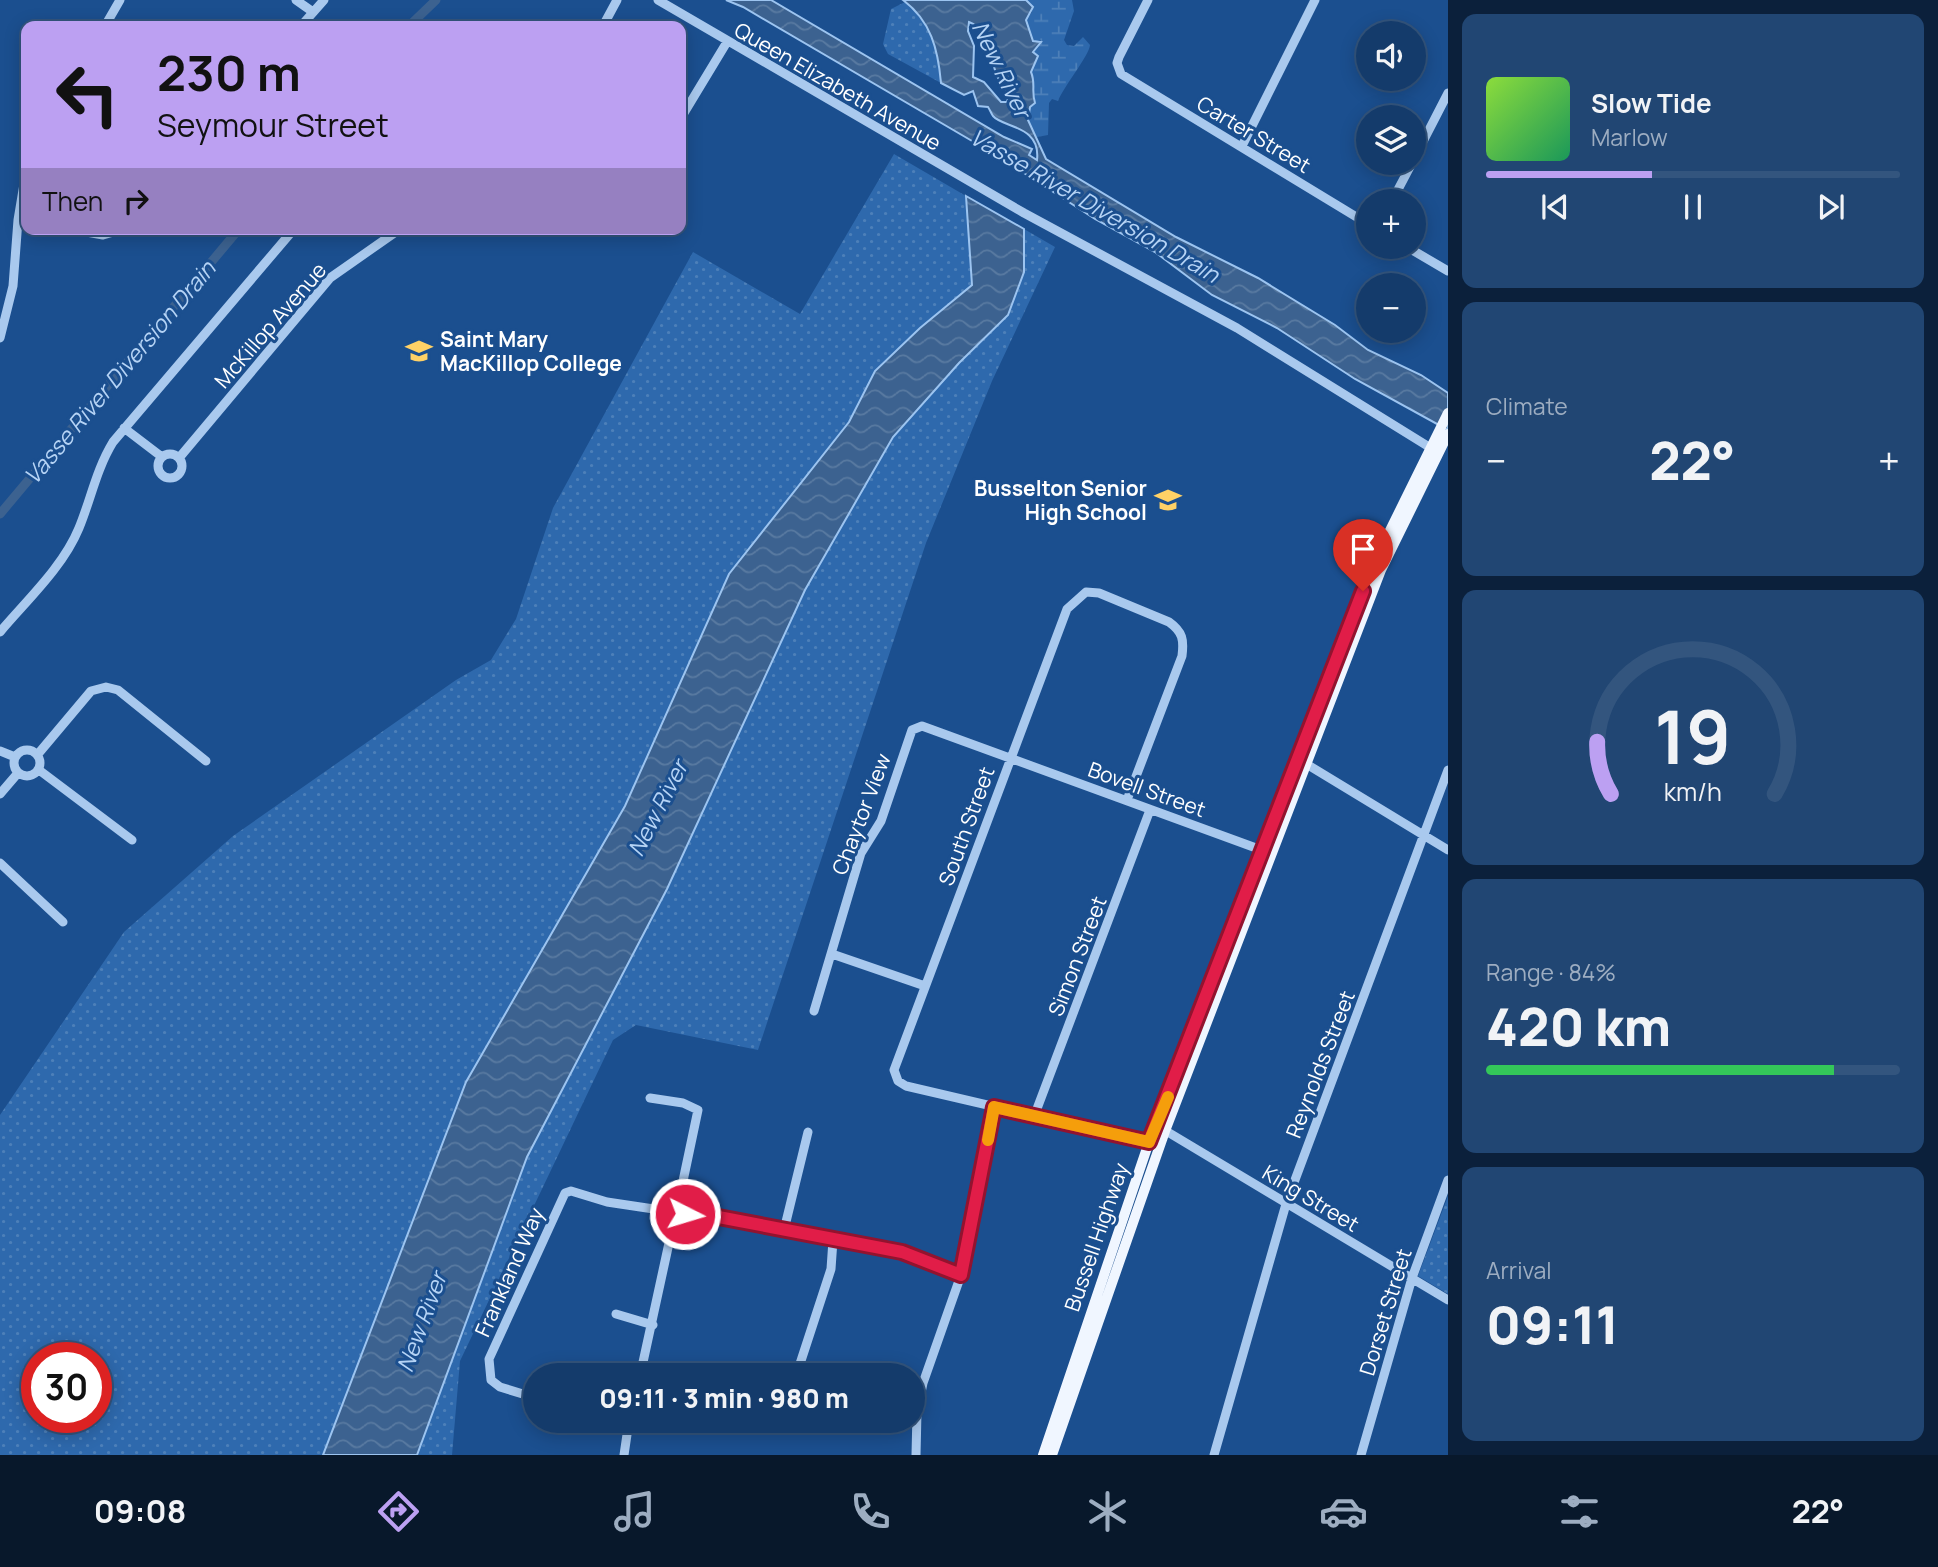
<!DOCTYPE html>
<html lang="en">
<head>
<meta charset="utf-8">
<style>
	:root { --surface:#143b6b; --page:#214673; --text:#f1f3f6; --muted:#9dadc1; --line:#33557e; --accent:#bca0f2 }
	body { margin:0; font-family:Manrope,sans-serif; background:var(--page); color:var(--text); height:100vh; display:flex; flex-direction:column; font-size:26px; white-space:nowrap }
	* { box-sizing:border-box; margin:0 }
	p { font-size:23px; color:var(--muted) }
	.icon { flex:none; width:38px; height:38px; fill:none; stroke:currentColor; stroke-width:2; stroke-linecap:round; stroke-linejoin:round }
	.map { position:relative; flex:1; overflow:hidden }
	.details { display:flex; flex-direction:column; gap:14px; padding:14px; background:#0b203b; width:490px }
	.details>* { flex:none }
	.guide { position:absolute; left:21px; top:21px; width:665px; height:214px; border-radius:14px; box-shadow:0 4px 18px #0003,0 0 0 2px var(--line); background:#bca0f2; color:#111; overflow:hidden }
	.controls { position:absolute; left:1356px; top:21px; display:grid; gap:14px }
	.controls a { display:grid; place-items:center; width:70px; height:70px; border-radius:50%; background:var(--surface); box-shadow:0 4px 18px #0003,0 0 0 2px var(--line); font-size:35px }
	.speed { position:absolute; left:21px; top:1342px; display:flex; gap:14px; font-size:35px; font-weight:700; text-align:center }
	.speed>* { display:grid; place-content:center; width:91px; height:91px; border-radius:50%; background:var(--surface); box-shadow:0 4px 18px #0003,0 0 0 2px var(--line); line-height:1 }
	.speed .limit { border:10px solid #d22; background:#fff; color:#111 }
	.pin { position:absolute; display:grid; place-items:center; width:60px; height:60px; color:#fff; margin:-72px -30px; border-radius:50% 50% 50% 0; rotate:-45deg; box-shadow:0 0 7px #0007 }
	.pin .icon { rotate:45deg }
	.me { position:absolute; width:77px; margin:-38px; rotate:95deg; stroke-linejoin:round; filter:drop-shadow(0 0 5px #0008) }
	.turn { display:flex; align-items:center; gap:24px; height:147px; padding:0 21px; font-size:32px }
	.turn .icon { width:91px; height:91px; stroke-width:2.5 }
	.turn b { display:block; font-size:49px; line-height:60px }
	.then { display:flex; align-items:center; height:66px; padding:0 21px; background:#0003; gap:14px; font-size:26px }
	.big { font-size:52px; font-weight:800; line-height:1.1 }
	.details .widget { flex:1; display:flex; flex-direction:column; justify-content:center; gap:10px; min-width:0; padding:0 24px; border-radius:14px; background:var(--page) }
	.details .dial { align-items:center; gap:0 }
	.dial svg { height:182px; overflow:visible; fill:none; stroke:var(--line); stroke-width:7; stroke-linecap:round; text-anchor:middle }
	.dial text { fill:var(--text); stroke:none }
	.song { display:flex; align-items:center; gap:21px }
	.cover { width:84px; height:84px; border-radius:10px; background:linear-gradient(135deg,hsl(90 70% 55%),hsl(150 70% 35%)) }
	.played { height:7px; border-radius:4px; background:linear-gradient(90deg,var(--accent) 40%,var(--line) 40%) }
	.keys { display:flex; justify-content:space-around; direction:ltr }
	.heat { display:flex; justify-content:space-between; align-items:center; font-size:38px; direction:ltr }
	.charge { height:10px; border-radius:5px; background:linear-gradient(90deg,#34c759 84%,var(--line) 0) }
	.trip { position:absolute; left:523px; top:1363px; width:402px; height:70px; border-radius:35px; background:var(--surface); box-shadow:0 4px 18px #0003,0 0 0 2px var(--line); font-weight:800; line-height:70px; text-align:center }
	.tab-bar { display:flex; height:112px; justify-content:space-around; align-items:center; background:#08182b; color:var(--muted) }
	.tab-bar .icon { width:49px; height:49px }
	.tab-bar .selected { color:var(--accent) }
	.tab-bar b { font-size:32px; color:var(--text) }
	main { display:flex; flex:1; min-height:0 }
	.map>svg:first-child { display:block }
	.grass { fill:url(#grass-dots); fill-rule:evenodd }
	.wetland { fill:url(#wetland-marsh) }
	.water { fill:url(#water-waves); stroke:#9cc4f0; stroke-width:2; fill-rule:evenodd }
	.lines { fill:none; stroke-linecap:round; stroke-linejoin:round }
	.canal { stroke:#3c6290; stroke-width:9 }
	.minor { stroke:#a9c9ee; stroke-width:9 }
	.major { stroke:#f0f6ff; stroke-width:10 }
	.route-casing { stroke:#92132f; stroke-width:18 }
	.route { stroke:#e11d48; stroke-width:12 }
	.slow { stroke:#f59e0b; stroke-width:12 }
	.labels { text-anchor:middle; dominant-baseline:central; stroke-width:6; stroke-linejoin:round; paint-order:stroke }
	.street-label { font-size:21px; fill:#fff; stroke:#1b4f8f }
	.poi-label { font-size:21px; font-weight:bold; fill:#fff; stroke:#1b4f8f; text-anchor:start }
	.water-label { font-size:23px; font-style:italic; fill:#b5d3f5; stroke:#1b4f8f }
</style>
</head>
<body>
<main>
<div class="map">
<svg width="1448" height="1455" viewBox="0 0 1448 1455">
	<defs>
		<pattern id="grass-dots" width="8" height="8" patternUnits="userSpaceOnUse" patternTransform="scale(1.75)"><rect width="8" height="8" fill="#2e69ad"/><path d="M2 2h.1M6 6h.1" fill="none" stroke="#4d80b9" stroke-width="1.8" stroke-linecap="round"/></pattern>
		<pattern id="wetland-marsh" width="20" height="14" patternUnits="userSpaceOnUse" patternTransform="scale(1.75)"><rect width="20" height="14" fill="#2e69ad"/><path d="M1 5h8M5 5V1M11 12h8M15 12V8" fill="none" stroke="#4d80b9"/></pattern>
		<pattern id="water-waves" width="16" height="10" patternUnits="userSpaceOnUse" patternTransform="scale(1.75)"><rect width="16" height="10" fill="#3c6290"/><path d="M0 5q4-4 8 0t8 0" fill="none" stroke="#597aa1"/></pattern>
	</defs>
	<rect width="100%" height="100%" fill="#1b4f8f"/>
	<path class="grass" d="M905 2C913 5 915 11 921 18 937 38 939 58 941 83L888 54 883 44 891 9Z
		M894 154 966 196 972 285 920 328 875 371 849 422 729 574 625 806 362 1354 323 1455H0V1115L124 932 233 836 456 680 491 660 516 619 553 508 693 252 800 314ZM37 1358H96V1418H37Z
		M1024 229 1055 247 992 381 926 543 758 1050 636 1025 613 1040 460 1361 452 1455H417L527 1157 667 889 805 590 893 437 959 363 1008 315 1024 272Z
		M1448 1196V1294L1418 1276Z"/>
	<path class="wetland" d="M1026 0H1072L1074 11 1064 40 1067 45 1074 46 1083 37 1090 45C1089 56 1064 86 1058 101L1052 99 1049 103 1048 135 1037 137 1028 120 1030 107 1034 104C1031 92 1036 84 1031 72L1036 62 1033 52 1041 40 1033 42 1026 20 1032 12 1031 4Z"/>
	<path class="water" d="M726 0H771L1004 137 1032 149 1029 155 1037 160C1041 125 1003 128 993 116 991 113 990 110 988 107L978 106 973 91 964 95 941 83C938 49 931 21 903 0H1026L1033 7 1026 20 1033 41 1041 42 1033 52 1038 56 1031 72C1036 84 1031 91 1035 103L1030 107 1028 120 1046 159 1176 237 1258 278 1335 325 1368 350 1421 375 1448 393V430L1355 379 1277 328 1212 295 1155 252 1095 219 996 155 743 7ZM969 22C988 28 991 61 997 76 1002 86 1011 90 1007 102H1001L984 82 973 77 974 46 968 31Z
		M966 196 1024 229V272L1008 315 959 363 893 437 805 590 667 889 527 1157 417 1455H323L466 1082 625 806 729 574 849 422 875 371 920 328 972 285Z"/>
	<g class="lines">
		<path class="canal" d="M409 26 436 0
			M0 514 239 229"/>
		<path class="minor" d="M296 0 313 12
			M658 0 1024 213 1237 328 1434 450
			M1148 0 1119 57 1117 63 1121 74 1368 224
			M105 26 120 0
			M301 26 324 0
			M603 26 617 0
			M681 118 727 42
			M1242 146 1315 0
			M1414 159 1448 93
			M1392 201 1412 163
			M70 229 103 235 124 229
			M1407 247 1448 271
			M0 338 13 286 18 220 26 172
			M124 428 162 457
			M158 466a12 12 0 1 1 24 0a12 12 0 1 1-24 0Z
			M179 458 330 278 400 229
			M0 632C27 600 63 567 79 528 91 499 96 470 113 442L294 229
			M14 763a13 13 0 1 1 26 0a13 13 0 1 1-26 0Z
			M0 751 15 757
			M38 754 91 691 106 687 118 690 206 761
			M1303 762 1448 850
			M39 770 132 840
			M0 794 18 773
			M1127 800 1182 656C1184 640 1183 632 1169 622L1099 593 1086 592 1067 609 894 1070 898 1081 906 1086 1160 1145
			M0 863 63 922
			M832 954 925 986
			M814 1011 861 853 881 821 912 730 922 726 1267 852
			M650 1098 683 1103 698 1110 679 1200
			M1035 1114 1150 810
			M1161 1128 1448 1300
			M667 1210a10 10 0 1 1 20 0a10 10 0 1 1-20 0Z
			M687 1211 902 1252 961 1275
			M784 1230 808 1132
			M616 1314 653 1325
			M640 1376 674 1220
			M796 1376 831 1269 833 1240
			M536 1398 500 1387 491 1380 489 1359 565 1193 571 1191 607 1202 667 1211
			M624 1455 629 1421
			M916 1455 917 1412 923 1383 961 1275 994 1107
			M1214 1455 1286 1204 1448 770
			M1361 1455 1412 1278 1448 1180"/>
		<path class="major" d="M1043 1455 1149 1142 1297 759 1372 567 1448 413
			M1052 1455 1165 1131 1381 570 1448 434"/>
	</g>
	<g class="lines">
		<defs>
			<path id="route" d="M685 1214 687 1211 902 1252 961 1275 994 1107 1149 1142 1363 591"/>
		</defs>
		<use href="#route" class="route-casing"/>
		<use href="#route" class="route"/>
		<path class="slow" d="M988 1140 994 1107 1149 1142 1168 1097"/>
	</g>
	<defs>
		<symbol id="school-bare" viewBox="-9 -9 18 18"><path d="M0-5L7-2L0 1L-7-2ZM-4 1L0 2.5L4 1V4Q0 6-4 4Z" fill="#ffd166" stroke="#1b4f8f" stroke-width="2.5" paint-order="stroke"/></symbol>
	</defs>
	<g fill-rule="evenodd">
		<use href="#school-bare" x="400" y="332" width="38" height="38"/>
		<use href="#school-bare" x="1149" y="481" width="38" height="38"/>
	</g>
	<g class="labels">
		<g class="street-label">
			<text transform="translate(838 86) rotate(30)">Queen Elizabeth Avenue</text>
			<text transform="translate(1254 134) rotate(31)">Carter Street</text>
			<text transform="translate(270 325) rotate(-49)">McKillop Avenue</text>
			<text transform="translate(1147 789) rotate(20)">Bovell Street</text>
			<text transform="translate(861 814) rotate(-69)">Chaytor View</text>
			<text transform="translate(966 826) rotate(-70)">South Street</text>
			<text transform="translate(1077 956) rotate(-69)">Simon Street</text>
			<text transform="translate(1320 1064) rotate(-69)">Reynolds Street</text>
			<text transform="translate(1311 1198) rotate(31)">King Street</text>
			<text transform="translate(1096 1237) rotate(-71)">Bussell Highway</text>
			<text transform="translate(509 1272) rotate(-66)">Frankland Way</text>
			<text transform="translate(1385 1312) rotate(-73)">Dorset Street</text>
		</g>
		<g class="poi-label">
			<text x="440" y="339">Saint Mary<tspan x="440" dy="24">MacKillop College</tspan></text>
			<text x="1147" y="488" text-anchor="end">Busselton Senior<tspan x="1147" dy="24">High School</tspan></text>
		</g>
		<g class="water-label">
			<text transform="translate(1002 69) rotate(64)">New River</text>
			<text transform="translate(1095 205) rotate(30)">Vasse River Diversion Drain</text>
			<text transform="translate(119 372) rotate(-50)">Vasse River Diversion Drain</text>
			<text transform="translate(657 808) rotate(-63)">New River</text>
			<text transform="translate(421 1322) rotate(-70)">New River</text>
		</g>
	</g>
</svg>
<div class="controls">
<a><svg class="icon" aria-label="sound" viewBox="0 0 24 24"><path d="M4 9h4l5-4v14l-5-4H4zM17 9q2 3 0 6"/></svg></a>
<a><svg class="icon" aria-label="layers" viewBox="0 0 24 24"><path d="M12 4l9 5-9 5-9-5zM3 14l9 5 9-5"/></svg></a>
<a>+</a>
<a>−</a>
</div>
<div class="speed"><div class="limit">30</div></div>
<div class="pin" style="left:1363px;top:591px;background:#d93025"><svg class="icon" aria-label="arrive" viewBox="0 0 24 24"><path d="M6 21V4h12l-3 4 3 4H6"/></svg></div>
<svg class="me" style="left:685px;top:1214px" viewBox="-20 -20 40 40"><circle r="17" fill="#e11d48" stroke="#fff" stroke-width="3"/><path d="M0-11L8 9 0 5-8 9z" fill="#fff"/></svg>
<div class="trip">09:11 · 3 min · 980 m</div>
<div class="guide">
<div class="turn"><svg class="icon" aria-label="left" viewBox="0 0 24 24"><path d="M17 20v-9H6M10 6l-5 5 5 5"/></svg><div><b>230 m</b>Seymour Street</div></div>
<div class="then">Then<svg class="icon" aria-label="right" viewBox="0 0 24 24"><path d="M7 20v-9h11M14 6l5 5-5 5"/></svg></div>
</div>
</div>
<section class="details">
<div class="widget">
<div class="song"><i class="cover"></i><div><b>Slow Tide</b><p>Marlow</p></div></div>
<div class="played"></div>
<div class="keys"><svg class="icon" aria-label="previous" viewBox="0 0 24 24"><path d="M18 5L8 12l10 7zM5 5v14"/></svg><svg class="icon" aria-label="pause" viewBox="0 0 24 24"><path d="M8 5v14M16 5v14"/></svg><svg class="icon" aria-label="next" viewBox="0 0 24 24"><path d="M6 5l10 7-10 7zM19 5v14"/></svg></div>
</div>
<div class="widget"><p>Climate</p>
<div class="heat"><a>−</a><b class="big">22°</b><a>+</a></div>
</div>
<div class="widget dial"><svg viewBox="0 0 100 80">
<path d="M14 69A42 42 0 1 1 86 69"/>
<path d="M14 69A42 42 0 0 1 8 46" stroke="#bca0f2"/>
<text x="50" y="56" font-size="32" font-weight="700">19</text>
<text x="50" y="72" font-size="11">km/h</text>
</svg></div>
<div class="widget"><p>Range · 84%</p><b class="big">420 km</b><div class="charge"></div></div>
<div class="widget"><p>Arrival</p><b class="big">09:11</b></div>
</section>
</main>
<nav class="tab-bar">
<b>09:08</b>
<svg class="icon selected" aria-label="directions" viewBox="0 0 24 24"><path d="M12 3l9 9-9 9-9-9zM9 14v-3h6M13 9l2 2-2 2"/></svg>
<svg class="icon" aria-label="music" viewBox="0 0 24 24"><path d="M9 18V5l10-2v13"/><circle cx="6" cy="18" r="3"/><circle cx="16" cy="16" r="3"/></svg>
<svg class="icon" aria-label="phone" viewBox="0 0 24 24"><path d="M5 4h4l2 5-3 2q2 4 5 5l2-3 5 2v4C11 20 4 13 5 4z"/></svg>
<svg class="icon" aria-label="climate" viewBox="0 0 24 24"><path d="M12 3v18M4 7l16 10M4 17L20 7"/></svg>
<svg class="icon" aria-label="car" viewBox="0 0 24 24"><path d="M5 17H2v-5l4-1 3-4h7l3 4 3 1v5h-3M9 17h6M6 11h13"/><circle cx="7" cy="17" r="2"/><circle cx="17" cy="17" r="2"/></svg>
<svg class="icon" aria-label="filters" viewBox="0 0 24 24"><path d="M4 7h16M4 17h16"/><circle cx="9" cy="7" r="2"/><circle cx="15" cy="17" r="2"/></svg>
<b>22°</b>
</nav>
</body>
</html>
